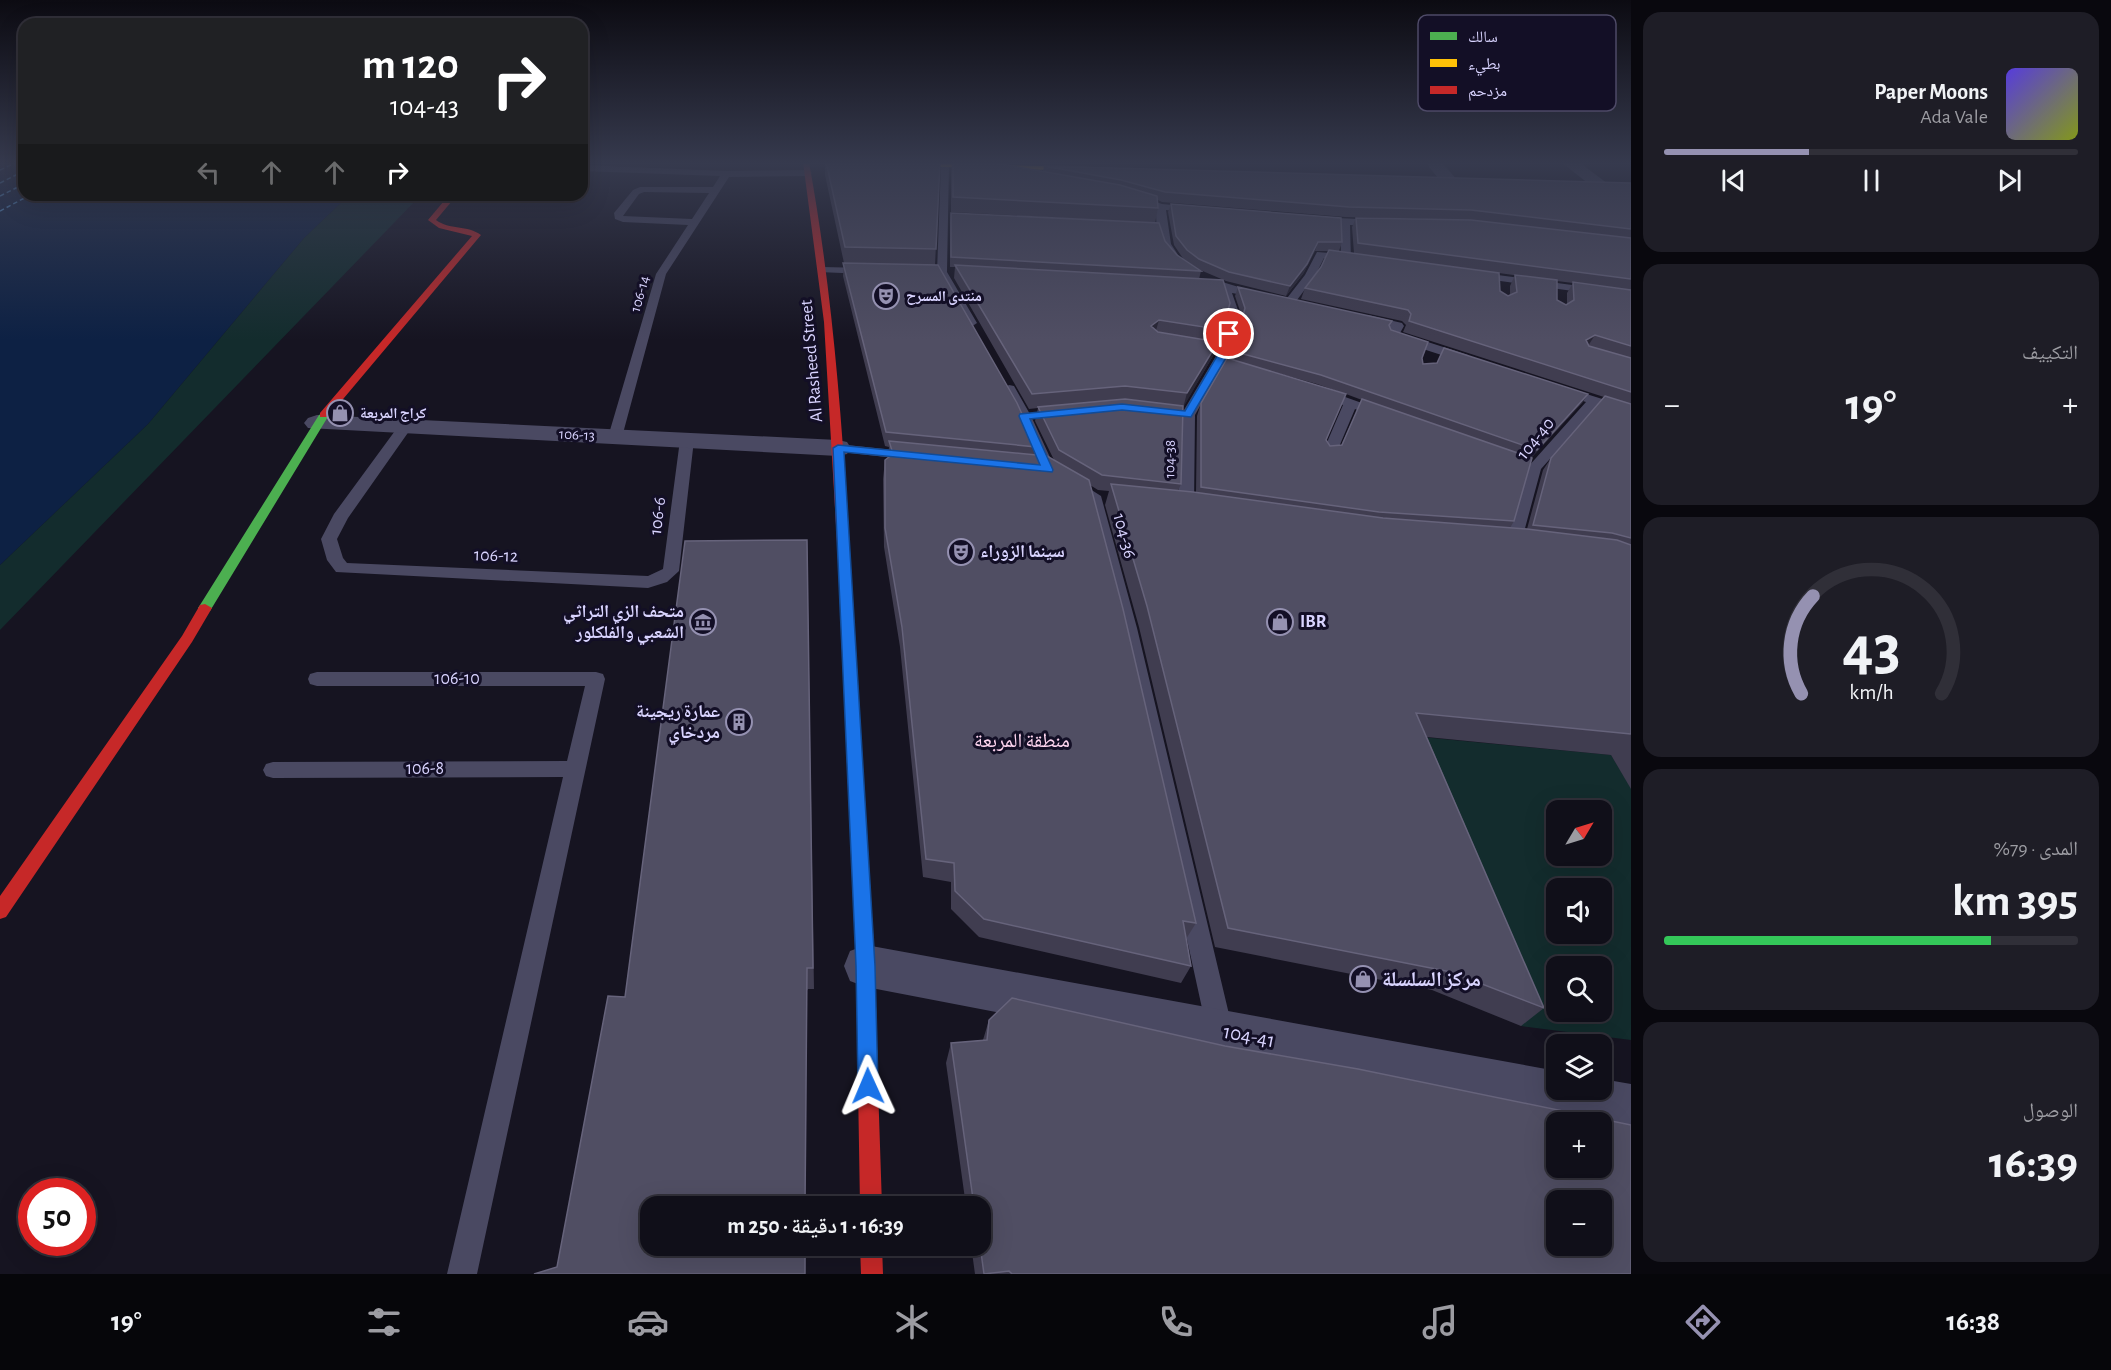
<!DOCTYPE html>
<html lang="ar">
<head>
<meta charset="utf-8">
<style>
	:root { --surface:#100f19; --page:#1e1d26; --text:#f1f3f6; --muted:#9c9ca2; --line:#302f38; --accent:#9591b1 }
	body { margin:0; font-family:"Alegreya Sans","Noto Naskh Arabic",sans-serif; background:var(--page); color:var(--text); direction:rtl; height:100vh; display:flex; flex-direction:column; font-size:22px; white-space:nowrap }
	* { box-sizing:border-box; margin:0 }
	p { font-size:20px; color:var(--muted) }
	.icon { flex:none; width:33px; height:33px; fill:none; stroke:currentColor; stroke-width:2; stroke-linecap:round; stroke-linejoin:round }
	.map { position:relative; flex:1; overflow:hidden; direction:ltr }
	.drawer { display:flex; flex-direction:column; gap:12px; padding:12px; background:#09080e; width:480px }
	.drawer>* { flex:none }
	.hud { position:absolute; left:18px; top:18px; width:570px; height:183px; border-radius:18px; box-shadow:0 6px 24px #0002,0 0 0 2px var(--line); direction:rtl; background:#202124; color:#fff; overflow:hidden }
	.needle { width:39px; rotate:52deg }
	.controls { position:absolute; left:1546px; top:800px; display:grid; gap:12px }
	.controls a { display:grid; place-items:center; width:66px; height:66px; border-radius:12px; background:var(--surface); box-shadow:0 6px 24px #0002,0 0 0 2px var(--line); font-size:30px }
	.speed { position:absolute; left:18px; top:1178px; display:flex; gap:12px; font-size:30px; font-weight:700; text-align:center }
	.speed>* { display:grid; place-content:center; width:78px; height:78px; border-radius:50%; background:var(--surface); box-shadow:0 6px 24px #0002,0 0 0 2px var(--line); line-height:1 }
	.speed .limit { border:9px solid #d22; background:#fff; color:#111 }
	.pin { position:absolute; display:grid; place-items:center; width:51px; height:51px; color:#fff; margin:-26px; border:3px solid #fff; border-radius:50%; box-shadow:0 2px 6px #0007 }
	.me { position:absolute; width:66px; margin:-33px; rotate:359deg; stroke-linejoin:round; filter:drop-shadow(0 0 4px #0008) }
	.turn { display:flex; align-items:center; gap:21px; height:126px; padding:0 30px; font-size:27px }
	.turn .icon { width:78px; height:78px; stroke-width:2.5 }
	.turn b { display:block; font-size:42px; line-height:51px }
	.lanes { display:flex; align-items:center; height:57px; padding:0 30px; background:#0003; justify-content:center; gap:30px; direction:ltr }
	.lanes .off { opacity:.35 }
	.big { font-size:45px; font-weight:600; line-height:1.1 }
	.drawer .tile { flex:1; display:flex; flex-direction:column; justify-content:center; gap:9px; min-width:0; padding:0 21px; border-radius:18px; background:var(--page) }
	.drawer .dial { align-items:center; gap:0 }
	.dial svg { height:156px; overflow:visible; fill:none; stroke:var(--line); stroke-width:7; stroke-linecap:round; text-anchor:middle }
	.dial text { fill:var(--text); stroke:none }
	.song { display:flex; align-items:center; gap:18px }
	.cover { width:72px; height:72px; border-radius:9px; background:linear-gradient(135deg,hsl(250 70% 55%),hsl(70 70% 35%)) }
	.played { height:6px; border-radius:3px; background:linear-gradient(90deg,var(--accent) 35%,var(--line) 35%) }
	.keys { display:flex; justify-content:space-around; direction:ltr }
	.heat { display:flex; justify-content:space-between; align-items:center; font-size:33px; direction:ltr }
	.charge { height:9px; border-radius:4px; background:linear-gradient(90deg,#34c759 79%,var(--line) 0) }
	.trip { position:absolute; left:640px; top:1196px; width:351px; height:60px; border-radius:18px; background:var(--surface); box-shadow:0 6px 24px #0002,0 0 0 2px var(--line); font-weight:600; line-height:60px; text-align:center; direction:rtl }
	.dock { display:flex; height:96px; justify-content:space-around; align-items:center; background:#06060a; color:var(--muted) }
	.dock .icon { width:42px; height:42px }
	.dock .active { color:var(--accent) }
	.dock b { font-size:27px; color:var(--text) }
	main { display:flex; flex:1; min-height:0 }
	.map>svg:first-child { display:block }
	.green { fill:#132c2d; fill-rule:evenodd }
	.water { fill:#0d2144 }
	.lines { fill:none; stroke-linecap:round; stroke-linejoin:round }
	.ferry { stroke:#62b6ff; stroke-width:1.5; stroke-dasharray:4.5 3; stroke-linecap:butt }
	.lane { fill:#4a4962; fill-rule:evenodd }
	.street { fill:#4a4962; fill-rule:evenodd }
	.fast { fill:#4caf50; fill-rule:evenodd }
	.slow { fill:#ffc107; fill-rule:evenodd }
	.jam { fill:#c62828; fill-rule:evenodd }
	.wall { fill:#403d50; fill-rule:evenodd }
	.shaded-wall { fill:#282635 }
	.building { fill:#504e63; stroke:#66637b; stroke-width:1.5; fill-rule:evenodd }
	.route { fill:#1a73e8; stroke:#114b97; stroke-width:1.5 }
	.labels { text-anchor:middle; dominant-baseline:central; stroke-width:6; stroke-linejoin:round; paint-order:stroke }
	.far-street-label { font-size:15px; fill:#d9d4ff; stroke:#130f26 }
	.far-poi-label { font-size:15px; font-weight:bold; fill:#d9d4ff; stroke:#130f26; text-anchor:start }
	.street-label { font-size:18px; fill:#d9d4ff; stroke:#130f26 }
	.poi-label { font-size:18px; font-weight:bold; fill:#d9d4ff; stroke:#130f26; text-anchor:start }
	.neighbourhood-label { font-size:20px; fill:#ffd6f0; stroke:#130f26 }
	.near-poi-label { font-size:21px; font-weight:bold; fill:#d9d4ff; stroke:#130f26; text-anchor:start }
	.near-street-label { font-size:21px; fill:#d9d4ff; stroke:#130f26 }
	.key { fill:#130f26; stroke:#4e4a67; stroke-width:1.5 }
	.key-label { font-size:16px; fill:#d9d4ff }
</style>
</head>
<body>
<main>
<section class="drawer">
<div class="tile">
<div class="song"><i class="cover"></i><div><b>Paper Moons</b><p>Ada Vale</p></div></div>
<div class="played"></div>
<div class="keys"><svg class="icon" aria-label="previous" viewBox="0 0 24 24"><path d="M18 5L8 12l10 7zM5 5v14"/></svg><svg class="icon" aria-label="pause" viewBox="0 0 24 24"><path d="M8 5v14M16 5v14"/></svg><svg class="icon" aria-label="next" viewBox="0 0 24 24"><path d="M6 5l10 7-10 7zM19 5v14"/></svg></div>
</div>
<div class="tile"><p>التكييف</p>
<div class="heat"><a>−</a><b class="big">19°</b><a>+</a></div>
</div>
<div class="tile dial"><svg viewBox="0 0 100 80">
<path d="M14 69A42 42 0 1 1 86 69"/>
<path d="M14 69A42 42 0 0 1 20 19" stroke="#9591b1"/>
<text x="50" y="56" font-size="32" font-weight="700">43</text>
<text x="50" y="72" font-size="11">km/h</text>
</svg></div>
<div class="tile"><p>المدى · 79%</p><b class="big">395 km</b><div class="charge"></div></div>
<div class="tile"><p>الوصول</p><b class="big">16:39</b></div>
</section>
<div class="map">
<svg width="1631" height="1274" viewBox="0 0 1631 1274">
	<rect width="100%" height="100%" fill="#161421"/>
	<path class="green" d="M349 195H421L0 630V565L148 424 304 238Z
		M1401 735 1611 755 1631 788V1040L1521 1026ZM1557 810H1602V855H1557ZM1557 888H1602V933H1557ZM1557 966H1602V1011H1557Z"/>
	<path class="water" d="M0 162H24V195H349L304 238 148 424 0 565Z"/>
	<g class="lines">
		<path class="ferry" d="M0 170 17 162
			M0 183 24 171
			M0 196 24 184
			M0 211 30 195"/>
		<path class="lane" d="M945 162 949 165 947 272 977 323 971 327 965 323 937 272 941 165Z
			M582 165 726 171 808 170 812 173 808 176 729 177 666 274 622 437 615 441 608 437 656 274 688 225 623 222 615 219 614 213 633 190 640 187H713L720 176 582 171ZM644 192 709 193 692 219 623 216 639 194Z
			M1135 195 1162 204 1193 207 1198 210 1193 213 1166 210 1171 244 1182 261 1181 263H1173C1158 249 1156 229 1156 209L1132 200V196Z
			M1316 217 1379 220 1384 223 1379 226 1350 225 1351 260 1324 258 1315 276 1294 304H1286L1284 302 1305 275 1317 252 1341 254 1340 224 1313 222V218Z
			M822 267 867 268 872 271 867 274 818 272V268Z
			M1475 272 1631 293V299L1471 277V273Z
			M1219 281 1265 295 1259 298 1232 293 1240 316 1231 351 1195 415 1194 506 1186 511 1178 506 1181 415 1219 351 1228 316 1220 291 1201 289 1195 286 1201 283 1214 284Z
			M1368 315 1402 323 1404 326 1400 333 1468 355 1470 358 1468 361H1460L1389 338 1387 335 1391 328 1364 322 1362 319Z
			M1009 385 1014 386 1031 416 1054 466 1101 496 1137 628 1233 1031 1229 1040 1220 1044 1211 1040 1207 1031 1119 628 1086 498 1043 472 1002 389Z
			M1564 387 1631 408V416L1597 406 1541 469 1521 543 1513 548 1507 547 1505 543 1527 468 1586 402 1559 394 1557 391 1559 388Z
			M1320 388 1387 412 1389 415 1382 419 1355 409 1336 454 1334 457H1324L1322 454 1343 405 1315 395 1313 392 1315 389Z
			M405 423 412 427 348 518 337 539 343 558 347 563 648 576 663 569 680 440 687 436 694 440 679 571 667 582 648 588 336 572 327 560 321 539 334 514 400 424Z
			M838 444 912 452 919 456 912 460 833 451 831 448 833 445Z
			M317 672H596L603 674 605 679 477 1274H447L563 777 273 778 266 776 263 770 266 764 273 762 567 761 585 686H317L310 684 308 679 310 674Z"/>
		<path class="street" d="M1425 162H1442L1457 180 1449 185 1443 184Z
			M1561 162H1579L1608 184 1600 189 1594 188Z
			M317 415 838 440 847 442 851 448 847 454 838 456 308 428 304 423 308 418Z
			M866 945 1557 1071V1089H1602V1079L1631 1084V1134L1602 1128V1122H1569L866 987 850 981 844 966 850 951Z"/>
		<path class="fast" d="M324 412 329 415 210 611H200L198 608 200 605 319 415Z"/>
		<path class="slow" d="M835 162 1088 167 1091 169 1088 171 838 164Z
			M846 589 852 593 875 966 878 1086 875 1093 868 1096 861 1093 858 1086 857 966 840 593Z"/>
		<path class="jam" d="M803 162H809C835 305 844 448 852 593L846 597 840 593 824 322Z
			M449 195H457L436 220C449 230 468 225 481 235L328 417H320V413L472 236 439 228 428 220Z
			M205 604 212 608 192 642 6 917 0 919V896L182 636 200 605Z
			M868 1076 875 1079 878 1086 882 1206H860L858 1086 861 1079Z
			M860 1245H882L883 1274H861Z"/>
	</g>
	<path class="wall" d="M825 162H940L935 265 1037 447 1036 455 1054 460 1035 421 1038 408 1029 409 954 278 955 267H950V222L951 213 1165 241 1177 255 1184 260 1174 245 1168 212 1171 204 1342 242 1339 251 1450 266 1354 253 1352 227 1356 218 1491 223 1466 220 1345 217 1162 202 1158 200V208L1155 223 951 212V173L952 162 1043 171 1044 166 1631 183V789L1611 755 1427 737 1544 1008 1521 1026 1432 990 1215 947 1139 627 1105 505 1109 491 1098 490 1090 485 1196 923 1186 939 1191 966 1181 983 979 937 951 909V882L923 877 900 647 884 547 883 479 885 460 888 457 889 447 885 446 843 276 844 263 825 175ZM1315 251H1329L1321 267 1305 288 1301 299 1402 321 1406 325 1403 332 1604 397 1551 458 1543 470 1527 529 1510 528 1514 521 1531 458 1582 403 1588 394 1423 364 1422 358 1391 330 1389 326 1238 287 1235 296 1242 317 1235 345 1229 359 1201 403 1197 416 1196 493 1178 491 1181 484 1183 407 1213 356 1223 330 1199 279 1201 271 1198 269 1226 281 1286 296 1303 274ZM1499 273 1536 278 1515 275 1510 286V295L1508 296 1500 291ZM1557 281 1573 283 1567 293V305H1566L1557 300ZM1263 369 1317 384 1340 392ZM1346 394 1362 400 1341 445 1330 446 1326 440Z
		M807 540 814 989H808L651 1245H806L805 1274H534L557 1267 625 997Z
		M989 1020 1631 1274H975L971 1245H981V1206H966L946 1063 951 1043 983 1040Z"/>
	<path class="shaded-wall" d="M1318 242 1315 251 1303 274 1286 296 1290 286Z
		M1159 320 1155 334 1151 326Z
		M1595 335 1588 346 1586 340Z
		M1218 342 1213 356 1183 408 1187 393Z
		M1588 394 1582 403 1530 459 1537 450Z
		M807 968 806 1206H805Z"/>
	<path class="building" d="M826 162H940L936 249 845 247Z
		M953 162H989L1120 185 1157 196 1158 208 953 197Z
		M1044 166 1631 183V229L1471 210 1349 207 1165 192 1121 180Z
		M1171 204 1341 218 1342 242H1318L1307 264 1290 286 1229 272 1199 259 1187 250 1176 236Z
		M951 213 1159 223 1165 241 1177 255 1201 271 951 257Z
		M1356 218 1471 220 1631 238V279L1358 243Z
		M1329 250 1499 273 1500 291 1508 296 1517 292 1515 275 1557 280V300L1566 305 1574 300 1573 282 1631 290V346L1595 335 1586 340 1589 346 1631 358V392L1409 321 1411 314 1408 310 1305 288 1321 267Z
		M843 263 938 265 1017 403 1037 447 886 432Z
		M955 265 1223 280 1230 303 1223 330 1159 320 1151 326 1158 332 1218 342 1187 393 1125 386 1032 394Z
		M1238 287 1392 321 1389 325 1391 330 1428 342 1422 358 1423 364 1437 363 1444 348 1588 394 1537 450 1321 375 1232 351 1236 343 1245 308Z
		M1227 358 1346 394 1326 440 1330 446 1342 445 1362 399 1532 458 1514 521 1379 512 1201 487V403Z
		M1605 396 1631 404V538L1612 533 1533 525 1551 458Z
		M1125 399 1183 406 1181 484 1102 475 1059 450 1038 407Z
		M889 441 1047 456 1089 480 1123 609 1196 923 1183 921 1191 966 984 919 955 891 954 863 926 859 902 627 885 528V460L893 454Z
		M1111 484 1193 492 1383 518 1527 529 1617 540 1631 545V734L1416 713 1544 1008 1451 972 1228 928 1147 606Z
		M807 540 813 968H807L805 1206H651V1245H805V1274H534L557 1267 608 996 625 997 685 541Z
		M1012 998 1225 1046 1358 1069 1631 1125V1274H1012L1009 1271 984 1274 980 1245H981V1206H974L951 1043 987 1040 989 1020ZM1557 1122H1602V1167H1557ZM1557 1200H1602V1245H1557Z"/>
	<linearGradient id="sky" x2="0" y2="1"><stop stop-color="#0c0b12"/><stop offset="0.48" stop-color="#363a4e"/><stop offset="1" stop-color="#363a4e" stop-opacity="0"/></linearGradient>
	<rect width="1631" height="340" fill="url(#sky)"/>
	<path class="route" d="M1226 332 1234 334 1230 351 1191 417 1122 410 1030 419 1053 470 1052 472 844 452 875 966 878 1086 875 1093 868 1096 861 1093 858 1086 856 966 833 448 838 445 1040 465 1019 416 1020 414 1122 404 1185 411 1220 351Z"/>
	<defs>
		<symbol id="theatre-ring" viewBox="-11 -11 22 22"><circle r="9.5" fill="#130f26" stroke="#9591b1" stroke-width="1.5"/><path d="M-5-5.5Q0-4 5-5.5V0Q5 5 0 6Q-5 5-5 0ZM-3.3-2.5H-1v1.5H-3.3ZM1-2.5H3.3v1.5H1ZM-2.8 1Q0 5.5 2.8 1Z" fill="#9591b1"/></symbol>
		<symbol id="shop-ring" viewBox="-11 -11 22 22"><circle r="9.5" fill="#130f26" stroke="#9591b1" stroke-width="1.5"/><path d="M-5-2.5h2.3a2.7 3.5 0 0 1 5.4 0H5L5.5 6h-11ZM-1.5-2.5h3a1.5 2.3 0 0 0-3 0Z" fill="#9591b1"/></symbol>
		<symbol id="museum-ring" viewBox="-11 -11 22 22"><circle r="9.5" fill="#130f26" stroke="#9591b1" stroke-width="1.5"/><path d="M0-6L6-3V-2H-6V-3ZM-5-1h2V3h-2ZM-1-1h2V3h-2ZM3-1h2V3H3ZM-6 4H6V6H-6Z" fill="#9591b1"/></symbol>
		<symbol id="building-ring" viewBox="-11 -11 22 22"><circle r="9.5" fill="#130f26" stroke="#9591b1" stroke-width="1.5"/><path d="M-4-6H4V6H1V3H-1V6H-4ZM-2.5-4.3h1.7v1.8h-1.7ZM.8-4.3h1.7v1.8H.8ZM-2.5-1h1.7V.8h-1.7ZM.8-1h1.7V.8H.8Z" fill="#9591b1"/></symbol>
	</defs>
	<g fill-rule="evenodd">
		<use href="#theatre-ring" x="871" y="281" width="30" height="30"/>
		<use href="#shop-ring" x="325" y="398" width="30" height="30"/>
		<use href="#theatre-ring" x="946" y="537" width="30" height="30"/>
		<use href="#museum-ring" x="688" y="607" width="30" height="30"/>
		<use href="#shop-ring" x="1265" y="607" width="30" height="30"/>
		<use href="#building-ring" x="724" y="707" width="30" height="30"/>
		<use href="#shop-ring" x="1348" y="964" width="30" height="30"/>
	</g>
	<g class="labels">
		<g class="far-street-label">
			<text transform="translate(640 294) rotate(-74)">106-14</text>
			<text transform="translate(577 435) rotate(3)">106-13</text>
			<text transform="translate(1170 459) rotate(-89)">104-38</text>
		</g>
		<g class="far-poi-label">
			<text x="906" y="296">منتدى المسرح</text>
			<text x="360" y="413">كراج المربعة</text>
		</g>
		<g class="street-label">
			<text transform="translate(812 361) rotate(-95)">Al Rasheed Street</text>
			<text transform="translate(1536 439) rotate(-51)">104-40</text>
			<text transform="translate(658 516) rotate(-83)">106-6</text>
			<text transform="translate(1124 536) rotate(75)">104-36</text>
			<text transform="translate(496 556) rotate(2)">106-12</text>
			<text x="457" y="679">106-10</text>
			<text x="425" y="769">106-8</text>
		</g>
		<g class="poi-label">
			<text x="980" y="552">سينما الزوراء</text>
			<text x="684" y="612" text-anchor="end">متحف الزي التراثي<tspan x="684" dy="21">الشعبي والفلكلور</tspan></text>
			<text x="1300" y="622">IBR</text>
			<text x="720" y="712" text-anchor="end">عمارة ريجينة<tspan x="720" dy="21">مردخاي</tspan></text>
		</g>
		<g class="neighbourhood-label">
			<text x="1022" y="741">منطقة المربعة</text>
		</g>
		<g class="near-poi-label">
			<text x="1382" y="979">مركز السلسلة</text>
		</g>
		<g class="near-street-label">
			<text transform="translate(1249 1036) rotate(11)">104-41</text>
		</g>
	</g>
	<rect x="1418" y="15" width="198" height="96" rx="9" class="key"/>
	<rect x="1430" y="32" width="27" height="8" fill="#4caf50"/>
	<rect x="1430" y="59" width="27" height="8" fill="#ffc107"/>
	<rect x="1430" y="86" width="27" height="8" fill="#c62828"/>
	<g class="key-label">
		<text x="1468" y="42">سالك</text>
		<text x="1468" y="69">بطيء</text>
		<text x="1468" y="96">مزدحم</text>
	</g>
</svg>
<div class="controls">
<a><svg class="needle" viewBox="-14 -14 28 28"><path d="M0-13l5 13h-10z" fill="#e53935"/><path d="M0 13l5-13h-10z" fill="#9c9ca2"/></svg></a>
<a><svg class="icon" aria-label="sound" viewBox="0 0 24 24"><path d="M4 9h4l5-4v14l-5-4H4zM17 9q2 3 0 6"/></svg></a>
<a><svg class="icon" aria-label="search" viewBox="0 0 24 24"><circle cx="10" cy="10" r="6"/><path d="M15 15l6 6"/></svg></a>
<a><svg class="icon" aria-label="layers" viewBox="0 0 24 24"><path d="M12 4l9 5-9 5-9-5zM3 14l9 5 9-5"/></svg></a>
<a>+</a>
<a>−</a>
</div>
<div class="speed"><div class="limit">50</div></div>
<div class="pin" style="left:1229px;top:334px;background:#d93025"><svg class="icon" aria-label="arrive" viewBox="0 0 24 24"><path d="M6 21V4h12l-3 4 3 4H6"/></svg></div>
<svg class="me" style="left:868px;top:1086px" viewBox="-20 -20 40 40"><path d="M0-17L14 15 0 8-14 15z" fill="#1a73e8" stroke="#fff" stroke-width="4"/></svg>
<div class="trip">16:39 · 1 دقيقة · 250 m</div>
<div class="hud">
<div class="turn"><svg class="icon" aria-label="right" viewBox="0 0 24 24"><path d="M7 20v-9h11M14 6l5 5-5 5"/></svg><div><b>120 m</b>104-43</div></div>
<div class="lanes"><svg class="icon off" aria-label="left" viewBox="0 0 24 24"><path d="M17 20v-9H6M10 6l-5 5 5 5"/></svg><svg class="icon off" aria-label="ahead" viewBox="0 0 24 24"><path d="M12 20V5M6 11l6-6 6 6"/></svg><svg class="icon off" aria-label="ahead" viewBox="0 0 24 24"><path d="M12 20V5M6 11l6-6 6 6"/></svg><svg class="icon" aria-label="right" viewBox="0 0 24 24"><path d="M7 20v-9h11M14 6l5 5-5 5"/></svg></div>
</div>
</div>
</main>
<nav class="dock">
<b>16:38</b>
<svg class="icon active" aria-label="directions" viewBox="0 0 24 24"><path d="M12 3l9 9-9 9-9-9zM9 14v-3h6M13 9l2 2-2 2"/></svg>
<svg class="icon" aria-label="music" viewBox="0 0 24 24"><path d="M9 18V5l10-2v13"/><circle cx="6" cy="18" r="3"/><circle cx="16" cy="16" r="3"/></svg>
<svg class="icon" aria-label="phone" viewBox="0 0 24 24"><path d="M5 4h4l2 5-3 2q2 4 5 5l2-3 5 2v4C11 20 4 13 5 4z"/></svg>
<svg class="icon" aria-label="climate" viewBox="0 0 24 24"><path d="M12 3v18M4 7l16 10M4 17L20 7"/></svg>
<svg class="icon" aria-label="car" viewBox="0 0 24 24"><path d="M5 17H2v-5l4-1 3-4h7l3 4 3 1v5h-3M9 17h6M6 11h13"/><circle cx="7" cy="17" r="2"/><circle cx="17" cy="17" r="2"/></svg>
<svg class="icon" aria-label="filters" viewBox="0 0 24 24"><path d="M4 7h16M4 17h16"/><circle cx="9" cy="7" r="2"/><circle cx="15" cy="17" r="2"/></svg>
<b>19°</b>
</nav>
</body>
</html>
